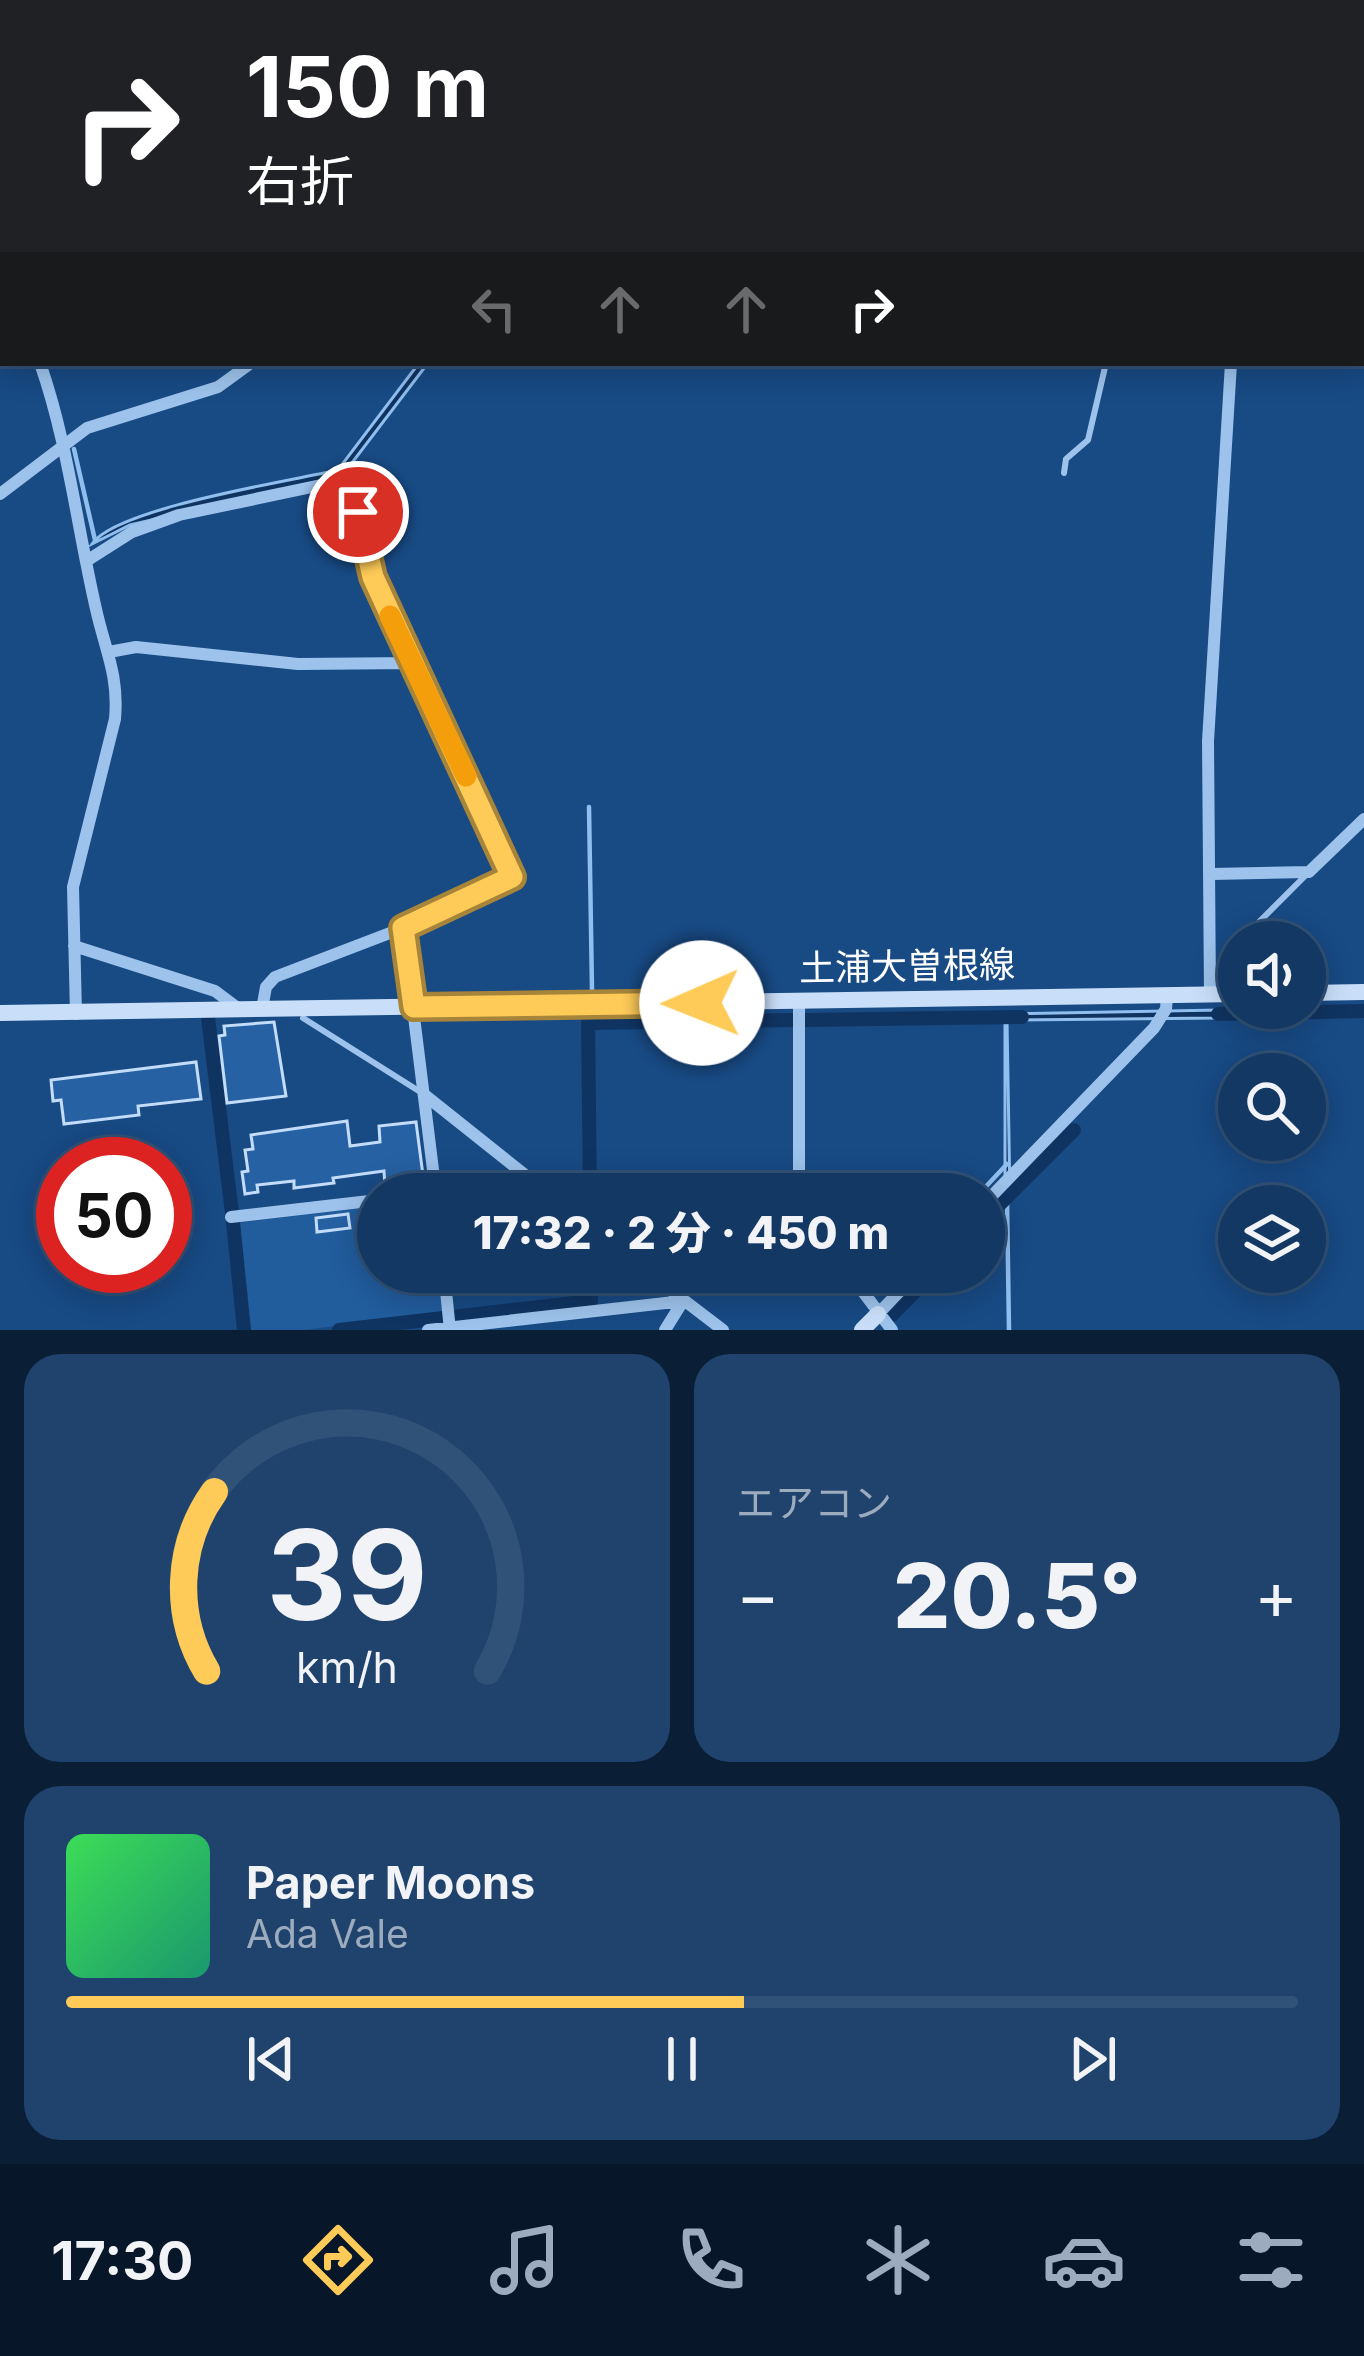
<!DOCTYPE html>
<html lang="ja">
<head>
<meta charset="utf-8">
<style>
	:root { --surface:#123863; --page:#1f436c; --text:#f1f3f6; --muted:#9cacbe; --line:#315278; --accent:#ffcb58 }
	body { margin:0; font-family:Inter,"Noto Sans JP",sans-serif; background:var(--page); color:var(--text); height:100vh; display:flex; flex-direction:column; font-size:45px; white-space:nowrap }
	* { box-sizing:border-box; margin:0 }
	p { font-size:39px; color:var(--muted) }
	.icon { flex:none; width:66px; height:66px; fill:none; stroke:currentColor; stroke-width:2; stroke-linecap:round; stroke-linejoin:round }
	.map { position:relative; height:1330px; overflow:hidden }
	.panel { display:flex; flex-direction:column; gap:24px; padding:24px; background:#0a1f36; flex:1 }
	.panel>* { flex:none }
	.hud { position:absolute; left:0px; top:0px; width:1365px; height:366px; box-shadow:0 6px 30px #0003,0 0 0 3px var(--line); background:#202124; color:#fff; overflow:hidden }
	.buttons { position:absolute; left:1218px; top:921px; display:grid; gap:24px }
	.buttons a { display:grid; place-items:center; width:108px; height:108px; border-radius:50%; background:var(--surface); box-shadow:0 6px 30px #0003,0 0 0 3px var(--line); font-size:60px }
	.speed { position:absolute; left:36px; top:1137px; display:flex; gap:24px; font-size:60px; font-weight:700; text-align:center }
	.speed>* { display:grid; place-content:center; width:156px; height:156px; border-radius:50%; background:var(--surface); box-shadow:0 6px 30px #0003,0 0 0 3px var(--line); line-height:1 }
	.speed .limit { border:18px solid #d22; background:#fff; color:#111 }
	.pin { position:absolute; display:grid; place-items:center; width:102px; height:102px; color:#fff; margin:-51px; border:6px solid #fff; border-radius:50%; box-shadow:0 3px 12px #0007 }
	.me { position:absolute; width:132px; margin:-66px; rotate:269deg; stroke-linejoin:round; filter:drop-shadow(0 0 9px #0008) }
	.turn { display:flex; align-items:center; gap:42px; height:252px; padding:0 48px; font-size:54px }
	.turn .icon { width:156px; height:156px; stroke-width:2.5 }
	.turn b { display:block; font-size:84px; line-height:102px }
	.lanes { display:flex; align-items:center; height:114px; padding:0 48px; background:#0003; justify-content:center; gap:60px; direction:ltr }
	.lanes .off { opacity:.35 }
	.big { font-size:90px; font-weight:800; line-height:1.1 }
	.panel .tile { flex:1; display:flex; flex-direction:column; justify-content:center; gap:18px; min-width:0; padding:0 42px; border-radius:36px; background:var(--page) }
	.panel .dial { align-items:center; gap:0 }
	.dial svg { height:312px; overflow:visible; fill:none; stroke:var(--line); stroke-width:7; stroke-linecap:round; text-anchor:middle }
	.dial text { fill:var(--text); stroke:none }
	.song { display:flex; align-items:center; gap:36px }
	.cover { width:144px; height:144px; border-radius:18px; background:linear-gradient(135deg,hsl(130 70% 55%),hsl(160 70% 35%)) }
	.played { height:12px; border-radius:6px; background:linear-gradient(90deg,var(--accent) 55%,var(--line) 55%) }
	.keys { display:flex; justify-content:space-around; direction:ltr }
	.heat { display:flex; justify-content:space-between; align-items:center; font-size:66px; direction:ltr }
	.panel .tiles { flex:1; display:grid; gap:24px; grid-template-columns:1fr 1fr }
	.tile:last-child { grid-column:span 2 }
	.trip { position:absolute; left:357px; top:1173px; width:648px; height:120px; border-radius:60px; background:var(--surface); box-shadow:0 6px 30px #0003,0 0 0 3px var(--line); font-weight:800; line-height:120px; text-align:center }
	.tabs { display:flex; height:192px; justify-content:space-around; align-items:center; background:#071628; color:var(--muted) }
	.tabs .icon { width:84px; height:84px }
	.tabs .selected { color:var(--accent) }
	.tabs b { font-size:54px; color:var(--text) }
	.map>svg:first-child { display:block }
	.green { fill:#215c9d }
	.water { fill:#0f3462; stroke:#8fbeef; stroke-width:3 }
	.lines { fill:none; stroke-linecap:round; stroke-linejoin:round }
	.stream { stroke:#8fbeef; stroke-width:4.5 }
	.canal { stroke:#0f3462; stroke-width:14 }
	.building { fill:#2661a3; stroke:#c2dcf9; stroke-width:3 }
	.lane { stroke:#9dc3ec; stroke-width:6 }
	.street { stroke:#9dc3ec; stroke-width:12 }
	.secondary { stroke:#c9dff9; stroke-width:16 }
	.route-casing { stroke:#a68439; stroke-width:30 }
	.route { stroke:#ffcb58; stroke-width:21 }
	.slow { stroke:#f59e0b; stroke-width:21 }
	.labels { text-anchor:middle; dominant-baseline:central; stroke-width:12; stroke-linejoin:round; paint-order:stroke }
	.street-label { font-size:36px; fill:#fff; stroke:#184a84 }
</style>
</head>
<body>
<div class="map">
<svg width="1364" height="1330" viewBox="0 0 1364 1330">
	<rect width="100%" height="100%" fill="#184a84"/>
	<path class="green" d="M378 1206V1272H438L442 1313 304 1330H249L237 1223Z"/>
	<path class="water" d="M419 363H428L342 476 130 525 92 544C116 508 290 481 338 470Z
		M1219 1010V1018L1007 1020 1010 1199 1005 1202V1014Z"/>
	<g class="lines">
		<path class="stream" d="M74 449 95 540
			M589 807 592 990
			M979 1194 1007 1164
			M1007 1199 1009 1330"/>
		<path class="canal" d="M1218 1014 1364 1011
			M208 1018 232 1213
			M806 1020 1022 1017
			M590 1194 588 1023 795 1020
			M984 1220 1074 1130
			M233 1222 244 1330
			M892 1315 934 1272
			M339 1330 591 1301V1272"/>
	</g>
	<path class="building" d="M274 1022 286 1096 227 1103 219 1036 225 1035 224 1026Z
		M196 1062 201 1099 138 1106 139 1115 64 1124 61 1100 53 1101 51 1080Z
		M347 1121 350 1146 380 1142 379 1126 416 1122 424 1183 385 1187 384 1171 333 1178 334 1183 294 1188V1181L257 1185 258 1192 245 1194 242 1172 248 1171 245 1150 253 1149 251 1135Z
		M348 1214 350 1228 317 1232 316 1218Z"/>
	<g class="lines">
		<path class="lane" d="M1064 473 1066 459 1088 440 1106 363
			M1235 946 1306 875
			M303 1018 422 1093"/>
		<path class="street" d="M84 0 86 3
			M922 0 929 3
			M1050 0 1057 3
			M360 3V0
			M495 3 499 0
			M755 3 764 0
			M1003 3 1004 0
			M1128 3 1130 0
			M1362 113 1364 110
			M0 291 3 295
			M1362 327H1364
			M1362 341 1364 346
			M40 363C68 443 77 527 96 609 105 650 119 675 115 719L73 887 76 1014
			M0 494 87 428 218 387 251 363
			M88 560 132 532 179 515 350 479 373 577 511 877 403 928 275 977 266 987 262 1009
			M109 652 136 647 298 664 415 663
			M1212 874 1309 872 1364 819
			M403 928 436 1194
			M74 946 215 991 239 1009
			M1210 994 1208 741 1231 363
			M799 1001V1186L804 1194
			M426 1096 549 1194
			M984 1204 1154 1028 1166 1009 1167 995
			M231 1217 378 1200
			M444 1272 450 1330
			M647 1272 723 1330
			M848 1272 892 1330
			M878 1314 918 1272
			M428 1330 683 1301
			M665 1330 683 1301"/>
		<path class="secondary" d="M1305 993 1364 992
			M0 1013 1239 994
			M862 1330 878 1314"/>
	</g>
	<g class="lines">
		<defs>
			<path id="route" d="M358 512 373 577 512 877 403 928 414 1007 702 1003"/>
		</defs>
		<use href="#route" class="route-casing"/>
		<use href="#route" class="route"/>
		<path class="slow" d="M390 616 466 776"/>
	</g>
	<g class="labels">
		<g class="street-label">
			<text transform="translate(907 966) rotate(-1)">土浦大曽根線</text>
		</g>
	</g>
</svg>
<div class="buttons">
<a><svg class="icon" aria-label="sound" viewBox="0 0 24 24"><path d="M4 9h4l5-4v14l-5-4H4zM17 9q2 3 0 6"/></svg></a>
<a><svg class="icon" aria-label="search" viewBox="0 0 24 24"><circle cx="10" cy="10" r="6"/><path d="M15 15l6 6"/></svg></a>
<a><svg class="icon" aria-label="layers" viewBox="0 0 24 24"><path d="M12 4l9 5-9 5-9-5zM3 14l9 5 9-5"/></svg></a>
</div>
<div class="speed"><div class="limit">50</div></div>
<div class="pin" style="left:358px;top:512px;background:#d93025"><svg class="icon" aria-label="arrive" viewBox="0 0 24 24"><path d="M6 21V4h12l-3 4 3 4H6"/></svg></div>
<svg class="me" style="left:702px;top:1003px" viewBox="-20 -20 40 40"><circle r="19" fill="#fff"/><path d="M0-13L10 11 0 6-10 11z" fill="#ffcb58"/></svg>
<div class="trip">17:32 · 2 分 · 450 m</div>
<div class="hud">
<div class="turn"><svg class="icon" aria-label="right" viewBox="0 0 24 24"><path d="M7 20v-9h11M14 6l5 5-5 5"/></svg><div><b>150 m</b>右折</div></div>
<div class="lanes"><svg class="icon off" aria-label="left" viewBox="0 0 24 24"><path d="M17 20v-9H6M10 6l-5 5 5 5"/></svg><svg class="icon off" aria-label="ahead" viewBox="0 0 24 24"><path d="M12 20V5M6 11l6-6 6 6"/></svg><svg class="icon off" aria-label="ahead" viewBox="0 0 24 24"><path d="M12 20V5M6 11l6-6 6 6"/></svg><svg class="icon" aria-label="right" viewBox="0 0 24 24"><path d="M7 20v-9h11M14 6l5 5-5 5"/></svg></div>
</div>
</div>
<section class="panel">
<div class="tiles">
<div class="tile dial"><svg viewBox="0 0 100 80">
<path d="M14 69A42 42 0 1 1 86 69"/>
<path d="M14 69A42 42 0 0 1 16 23" stroke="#ffcb58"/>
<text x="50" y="56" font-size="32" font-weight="700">39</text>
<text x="50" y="72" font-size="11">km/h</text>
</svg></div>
<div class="tile"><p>エアコン</p>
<div class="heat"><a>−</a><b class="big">20.5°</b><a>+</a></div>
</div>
<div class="tile">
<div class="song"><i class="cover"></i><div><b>Paper Moons</b><p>Ada Vale</p></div></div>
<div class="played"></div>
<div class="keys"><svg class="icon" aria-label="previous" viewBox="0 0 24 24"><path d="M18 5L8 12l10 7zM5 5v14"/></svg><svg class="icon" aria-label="pause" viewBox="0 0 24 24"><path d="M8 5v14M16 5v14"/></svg><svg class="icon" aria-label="next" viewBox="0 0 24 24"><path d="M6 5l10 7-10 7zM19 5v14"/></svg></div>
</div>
</div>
</section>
<nav class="tabs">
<b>17:30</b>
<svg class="icon selected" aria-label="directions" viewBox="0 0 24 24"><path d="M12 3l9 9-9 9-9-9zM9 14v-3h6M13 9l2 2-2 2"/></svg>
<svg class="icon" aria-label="music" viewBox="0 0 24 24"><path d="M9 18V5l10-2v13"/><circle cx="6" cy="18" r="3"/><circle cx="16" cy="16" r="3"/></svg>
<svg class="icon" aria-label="phone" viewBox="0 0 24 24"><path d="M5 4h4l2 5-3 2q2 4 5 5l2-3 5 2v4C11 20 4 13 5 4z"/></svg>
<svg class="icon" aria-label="climate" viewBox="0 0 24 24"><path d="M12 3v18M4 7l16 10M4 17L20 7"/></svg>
<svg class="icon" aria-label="car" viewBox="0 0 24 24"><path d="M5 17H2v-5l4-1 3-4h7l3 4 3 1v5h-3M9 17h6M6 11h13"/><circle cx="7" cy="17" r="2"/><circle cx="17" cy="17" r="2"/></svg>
<svg class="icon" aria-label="filters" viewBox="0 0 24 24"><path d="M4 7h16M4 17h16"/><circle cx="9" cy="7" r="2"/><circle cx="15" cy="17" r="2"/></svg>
</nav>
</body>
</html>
